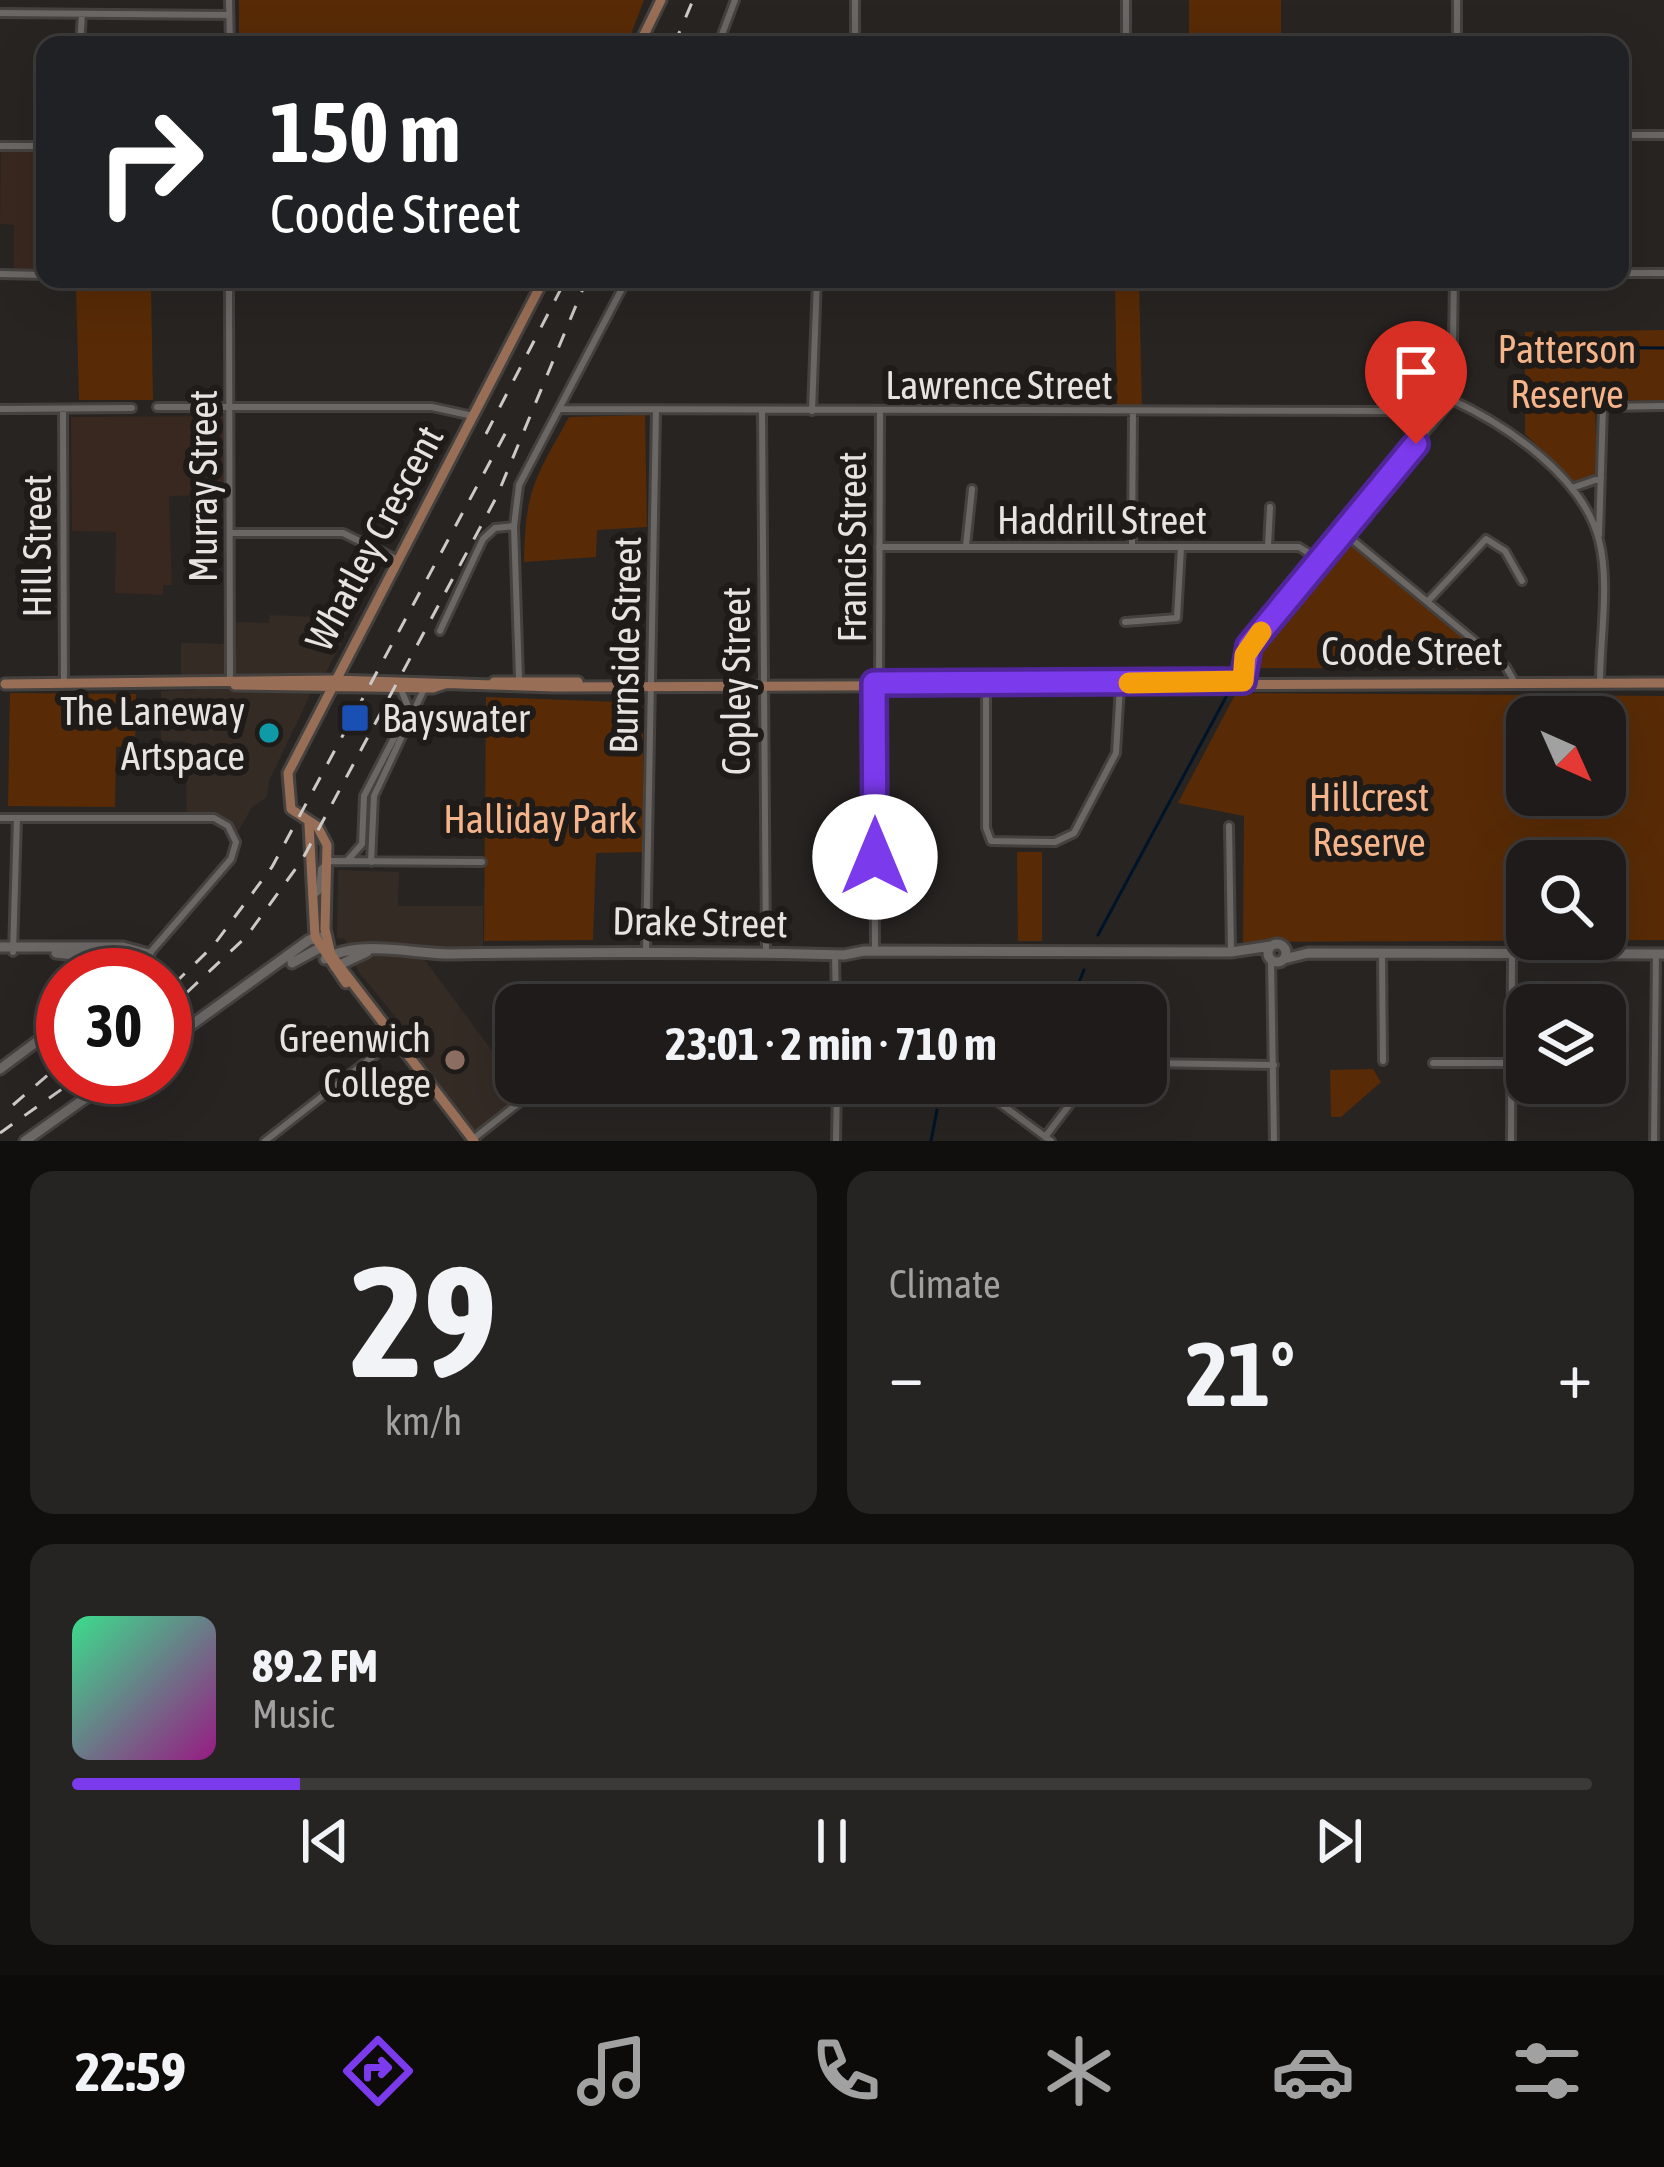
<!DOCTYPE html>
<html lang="en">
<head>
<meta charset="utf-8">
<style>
	:root { --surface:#1e1b1a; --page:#262423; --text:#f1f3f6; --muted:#a1a1a2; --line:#3c3939; --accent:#7c3aed }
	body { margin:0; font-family:"Asap Condensed",sans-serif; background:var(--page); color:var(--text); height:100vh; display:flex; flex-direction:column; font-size:45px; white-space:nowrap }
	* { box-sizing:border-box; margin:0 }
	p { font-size:39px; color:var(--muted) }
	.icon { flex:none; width:66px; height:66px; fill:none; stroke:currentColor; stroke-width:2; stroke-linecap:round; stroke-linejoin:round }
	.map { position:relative; height:1141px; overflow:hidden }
	.details { display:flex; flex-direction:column; gap:30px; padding:30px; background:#100f0e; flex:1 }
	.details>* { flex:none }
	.guide { position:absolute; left:36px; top:36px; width:1593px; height:252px; border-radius:24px; box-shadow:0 12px 48px #0002,0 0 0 3px var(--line); background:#202124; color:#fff; overflow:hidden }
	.needle { width:78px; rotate:135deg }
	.fabs { position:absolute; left:1506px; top:696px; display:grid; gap:24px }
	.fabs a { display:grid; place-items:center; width:120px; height:120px; border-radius:24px; background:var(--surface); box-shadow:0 12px 48px #0002,0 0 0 3px var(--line); font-size:60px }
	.speed { position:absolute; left:36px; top:948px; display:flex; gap:24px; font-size:60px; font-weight:700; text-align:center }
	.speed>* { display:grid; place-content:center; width:156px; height:156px; border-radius:50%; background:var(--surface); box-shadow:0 12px 48px #0002,0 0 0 3px var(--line); line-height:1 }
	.speed .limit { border:18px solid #d22; background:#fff; color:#111 }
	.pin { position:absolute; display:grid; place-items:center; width:102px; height:102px; color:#fff; margin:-123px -51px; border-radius:50% 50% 50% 0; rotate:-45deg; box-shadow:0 0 12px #0007 }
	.pin .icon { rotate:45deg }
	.me { position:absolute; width:132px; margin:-66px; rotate:0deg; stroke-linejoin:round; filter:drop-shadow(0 0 9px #0008) }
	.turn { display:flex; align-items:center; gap:42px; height:252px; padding:0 36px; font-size:54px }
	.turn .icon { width:156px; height:156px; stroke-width:2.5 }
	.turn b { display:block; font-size:84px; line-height:102px }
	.big { font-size:90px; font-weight:700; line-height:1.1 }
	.details .widget { flex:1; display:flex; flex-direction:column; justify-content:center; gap:18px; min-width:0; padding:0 42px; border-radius:24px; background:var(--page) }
	.details .dial { align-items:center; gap:0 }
	.dial b { font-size:156px; line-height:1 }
	.song { display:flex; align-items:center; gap:36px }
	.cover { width:144px; height:144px; border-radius:18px; background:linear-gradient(135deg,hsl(150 70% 55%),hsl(310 70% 35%)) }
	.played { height:12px; border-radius:6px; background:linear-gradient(90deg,var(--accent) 15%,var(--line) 15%) }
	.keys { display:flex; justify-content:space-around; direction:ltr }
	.heat { display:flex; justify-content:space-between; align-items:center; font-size:66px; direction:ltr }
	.details .tiles { flex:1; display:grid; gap:30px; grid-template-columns:1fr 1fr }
	.widget:last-child { grid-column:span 2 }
	.trip { position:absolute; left:495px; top:984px; width:672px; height:120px; border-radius:24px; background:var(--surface); box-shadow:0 12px 48px #0002,0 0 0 3px var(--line); font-weight:700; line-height:120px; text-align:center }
	.tabs { display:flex; height:192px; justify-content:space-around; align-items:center; background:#0c0b0a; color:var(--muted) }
	.tabs .icon { width:84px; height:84px }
	.tabs .selected { color:var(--accent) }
	.tabs b { font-size:54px; color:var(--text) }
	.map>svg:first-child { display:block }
	.built { fill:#342b25 }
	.education { fill:#39281f }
	.green { fill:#582b06; fill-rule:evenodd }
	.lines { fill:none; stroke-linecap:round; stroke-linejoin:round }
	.stream { stroke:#001429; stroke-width:3 }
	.street-casing { stroke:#44413f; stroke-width:12 }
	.secondary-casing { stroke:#44413f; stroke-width:15 }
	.primary-casing { stroke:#44413f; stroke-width:15 }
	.street { stroke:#6b6764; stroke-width:6 }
	.secondary { stroke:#6b6764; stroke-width:9 }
	.primary { stroke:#996e56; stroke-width:9 }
	.rail { stroke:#ccc9c7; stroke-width:3; stroke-dasharray:15 15; stroke-linecap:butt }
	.route-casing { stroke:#51269a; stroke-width:30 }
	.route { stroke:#7c3aed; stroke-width:21 }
	.slow { stroke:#f59e0b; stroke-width:21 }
	.transit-dot { fill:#1a4fb4; stroke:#1f1b19; stroke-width:4.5 }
	.culture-dot { fill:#0f9aa8; stroke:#1f1b19; stroke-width:4.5 }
	.education-dot { fill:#8d6e63; stroke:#1f1b19; stroke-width:4.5 }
	.labels { text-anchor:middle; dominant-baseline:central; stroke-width:12; stroke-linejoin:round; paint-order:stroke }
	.park-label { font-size:39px; fill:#f6b48a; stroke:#1f1b19 }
	.street-label { font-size:39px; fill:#e6e3e1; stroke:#1f1b19 }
	.poi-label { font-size:39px; fill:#e6e3e1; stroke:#1f1b19; text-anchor:end }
</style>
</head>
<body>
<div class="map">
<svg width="1664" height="1141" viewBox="0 0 1664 1141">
	<rect width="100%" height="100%" fill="#282422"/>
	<path class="built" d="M270 615 317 617 347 632 324 676H240L241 692 312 691 269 781 267 797 252 807 235 837 221 820 187 818 185 741H161V691L197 690 196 675H181V643L235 644 236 622 269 623Z
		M338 870 399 872 398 906H483V953L421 955 516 1083 529 1093 472 1137 393 1038 403 1026 358 971 345 939 337 938Z"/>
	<path class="education" d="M1 146H45V275L14 274V225L0 224Z
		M223 416V495L169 496 172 585H163V595L115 593 116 532 72 531 71 417Z"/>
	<path class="green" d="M239 0H644L627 45H239Z
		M1189 0H1281V45H1189Z
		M1115 279H1139L1142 412H1117Z
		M76 285H151L153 400H79Z
		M1664 330V401L1595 400 1597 475 1575 482 1525 434V332Z
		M645 415 647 527 597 530 596 557 524 562C525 489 535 479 569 417Z
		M1345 541 1355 542 1501 662 1499 669 1254 668 1257 645Z
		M10 693 136 694 135 746 116 747 115 807 8 806Z
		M1236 693 1664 696V940L1243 942 1244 816 1178 803ZM1527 717H1605V795H1527ZM1527 861H1605V939H1527Z
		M486 697 643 703V852L596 853 593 940 484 941Z
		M1017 852H1042V941H1018Z
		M1373 1069 1381 1082 1341 1117H1331L1330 1070Z"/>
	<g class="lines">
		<path class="stream" d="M1532 347 1664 348
			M1098 935 1226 697
			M1070 1005 1084 970
			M931 1141 937 1110"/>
		<defs>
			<path id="street" d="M229 0 230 45
				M855 0V45
				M0 13 229 15
				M80 45 82 14
				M718 45 735 0
				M1126 45V0
				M1457 45V0
				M1620 135H1664
				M0 146H45
				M1620 273H1664
				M0 274 45 275
				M218 279 229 289
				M521 279 544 280
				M229 289 230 682
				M229 289 241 279
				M1452 400C1508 426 1583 477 1599 540 1610 583 1600 638 1600 682
				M1452 400 1454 279
				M157 407H432L473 416
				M0 409 132 408
				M63 409 64 683
				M561 409 1411 411 1432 425
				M762 411 766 952
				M812 411 817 279
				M1572 488 1601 478
				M1343 532 1506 667 1514 681
				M230 533H343L398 560
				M1599 535 1603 407 1664 406
				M966 546 972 489
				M879 547H1299L1320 560
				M1132 547 1133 412
				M1268 547 1270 507
				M1429 600 1486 539 1505 551 1522 581
				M1125 622 1177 618 1181 547
				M440 631 483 539 495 528 514 526
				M519 679 514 526 519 485 627 279
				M1243 681 1249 646 1452 400
				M879 683 880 412
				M986 684V828L991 841 1055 842 1074 833 1116 753 1120 686
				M874 687 875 949
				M0 818H214L228 826 236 842 231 859 149 954
				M1229 826 1231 952
				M347 861 362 844 364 796 409 709 400 687
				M371 862 374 796 425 687
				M313 896 319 891 321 869 330 861 482 862
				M646 951 656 411
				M13 952 17 818
				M835 955 836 1005
				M1382 955 1383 1061
				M1271 960 1274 1141
				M1146 1063 1274 1065
				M1433 1063H1511
				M1045 1137 1086 1083
				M473 1139 530 1094 986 1093 1051 1141
				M265 1141 394 1040
				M836 1141 837 1083
				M1511 1141 1512 957
				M1654 1141 1656 954"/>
			<path id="secondary" d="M1268 953a9 9 0 1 1 18 0a9 9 0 1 1-18 0Z
				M0 947H123L149 954
				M56 953 140 962
				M325 959C357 939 413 954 450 954 583 952 712 951 844 955L864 951 1231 952 1271 946
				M1284 959 1308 953 1664 954
				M292 963 325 945
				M335 967 367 952
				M125 975 140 962
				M165 1044 309 940 326 936
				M0 1069 63 1022
				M25 1141 115 1077"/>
			<path id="primary" d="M639 45 661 0
				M494 682H578
				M5 684 333 680 555 687 1664 683
				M235 685 433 688 445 684
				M309 824 315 937 346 983
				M474 1141 331 955 325 929 327 845 317 826 291 809 288 773 544 279"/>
		</defs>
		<use href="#street" class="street-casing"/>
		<use href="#secondary" class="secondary-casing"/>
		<use href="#primary" class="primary-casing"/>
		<use href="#street" class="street"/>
		<use href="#secondary" class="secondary"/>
		<use href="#primary" class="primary"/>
		<path class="rail" d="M674 45 693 0
			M486 434 566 279
			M174 984 213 946 272 867 512 421
			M165 1013 246 937 302 860 497 496 587 279
			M13 1105 63 1062
			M0 1133 79 1077"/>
	</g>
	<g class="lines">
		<defs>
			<path id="route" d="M875 857 874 683 1243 681 1249 646 1416 444"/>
		</defs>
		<use href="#route" class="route-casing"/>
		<use href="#route" class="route"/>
		<path class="slow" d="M1129 683 1243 681 1245 655 1261 632"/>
	</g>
	<rect class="transit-dot" x="340" y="703" width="30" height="30" rx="6"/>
	<circle class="culture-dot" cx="269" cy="733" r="12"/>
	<circle class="education-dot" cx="455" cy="1060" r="12"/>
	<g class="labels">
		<g class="park-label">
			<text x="1567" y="349">Patterson<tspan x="1567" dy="45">Reserve</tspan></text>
			<text x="1369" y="797">Hillcrest<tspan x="1369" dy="45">Reserve</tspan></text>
			<text x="540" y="819">Halliday Park</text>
		</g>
		<g class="street-label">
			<text x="999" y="385">Lawrence Street</text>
			<text transform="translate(203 486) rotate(-90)">Murray Street</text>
			<text x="1102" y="520">Haddrill Street</text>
			<text transform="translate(374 538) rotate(-62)">Whatley Crescent</text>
			<text transform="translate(37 546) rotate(-90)">Hill Street</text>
			<text transform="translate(852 547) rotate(-90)">Francis Street</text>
			<text transform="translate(625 645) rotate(-89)">Burnside Street</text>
			<text x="1412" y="651">Coode Street</text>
			<text transform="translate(736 681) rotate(-90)">Copley Street</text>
			<text transform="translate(700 922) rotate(1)">Drake Street</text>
		</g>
		<g class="poi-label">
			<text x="245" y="711">The Laneway<tspan x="245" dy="45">Artspace</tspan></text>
			<text x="382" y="718" text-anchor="start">Bayswater</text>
			<text x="431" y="1038">Greenwich<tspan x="431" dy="45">College</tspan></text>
		</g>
	</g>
</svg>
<div class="fabs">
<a><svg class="needle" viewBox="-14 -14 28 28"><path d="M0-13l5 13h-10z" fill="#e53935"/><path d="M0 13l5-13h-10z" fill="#a1a1a2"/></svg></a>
<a><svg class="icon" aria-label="search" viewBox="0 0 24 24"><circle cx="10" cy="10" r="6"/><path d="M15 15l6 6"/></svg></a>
<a><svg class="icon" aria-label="layers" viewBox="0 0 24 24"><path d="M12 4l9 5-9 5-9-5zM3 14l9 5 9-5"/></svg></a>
</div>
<div class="speed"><div class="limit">30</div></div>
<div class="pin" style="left:1416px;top:444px;background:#d93025"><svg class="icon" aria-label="arrive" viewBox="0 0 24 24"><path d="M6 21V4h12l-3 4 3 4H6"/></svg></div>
<svg class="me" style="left:875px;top:857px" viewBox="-20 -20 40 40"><circle r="19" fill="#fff"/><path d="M0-13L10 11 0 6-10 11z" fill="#7c3aed"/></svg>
<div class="trip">23:01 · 2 min · 710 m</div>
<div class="guide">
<div class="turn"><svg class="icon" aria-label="right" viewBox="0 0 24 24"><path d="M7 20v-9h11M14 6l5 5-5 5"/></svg><div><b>150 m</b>Coode Street</div></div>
</div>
</div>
<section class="details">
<div class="tiles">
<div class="widget dial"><b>29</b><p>km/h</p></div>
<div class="widget"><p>Climate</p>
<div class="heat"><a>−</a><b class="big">21°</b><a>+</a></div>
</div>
<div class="widget">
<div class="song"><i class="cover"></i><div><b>89.2 FM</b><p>Music</p></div></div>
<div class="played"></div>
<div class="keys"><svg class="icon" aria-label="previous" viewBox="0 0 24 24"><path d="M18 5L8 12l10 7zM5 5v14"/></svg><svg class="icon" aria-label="pause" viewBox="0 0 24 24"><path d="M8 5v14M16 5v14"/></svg><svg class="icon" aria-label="next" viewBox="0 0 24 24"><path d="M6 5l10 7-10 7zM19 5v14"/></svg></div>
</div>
</div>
</section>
<nav class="tabs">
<b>22:59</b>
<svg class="icon selected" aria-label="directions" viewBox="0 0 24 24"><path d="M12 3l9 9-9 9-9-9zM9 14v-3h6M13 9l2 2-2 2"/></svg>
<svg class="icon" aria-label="music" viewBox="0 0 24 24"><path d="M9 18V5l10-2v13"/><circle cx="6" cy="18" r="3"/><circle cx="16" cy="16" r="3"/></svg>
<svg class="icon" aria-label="phone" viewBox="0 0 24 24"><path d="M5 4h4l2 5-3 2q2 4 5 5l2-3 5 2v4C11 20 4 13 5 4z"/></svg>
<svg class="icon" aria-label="climate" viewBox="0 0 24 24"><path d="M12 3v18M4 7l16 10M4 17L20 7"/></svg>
<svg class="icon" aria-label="car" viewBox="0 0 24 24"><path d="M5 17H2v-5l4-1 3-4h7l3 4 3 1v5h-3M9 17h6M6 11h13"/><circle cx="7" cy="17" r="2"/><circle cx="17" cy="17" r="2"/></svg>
<svg class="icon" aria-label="filters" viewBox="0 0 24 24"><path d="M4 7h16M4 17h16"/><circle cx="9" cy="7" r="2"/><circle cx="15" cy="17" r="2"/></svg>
</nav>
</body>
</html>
